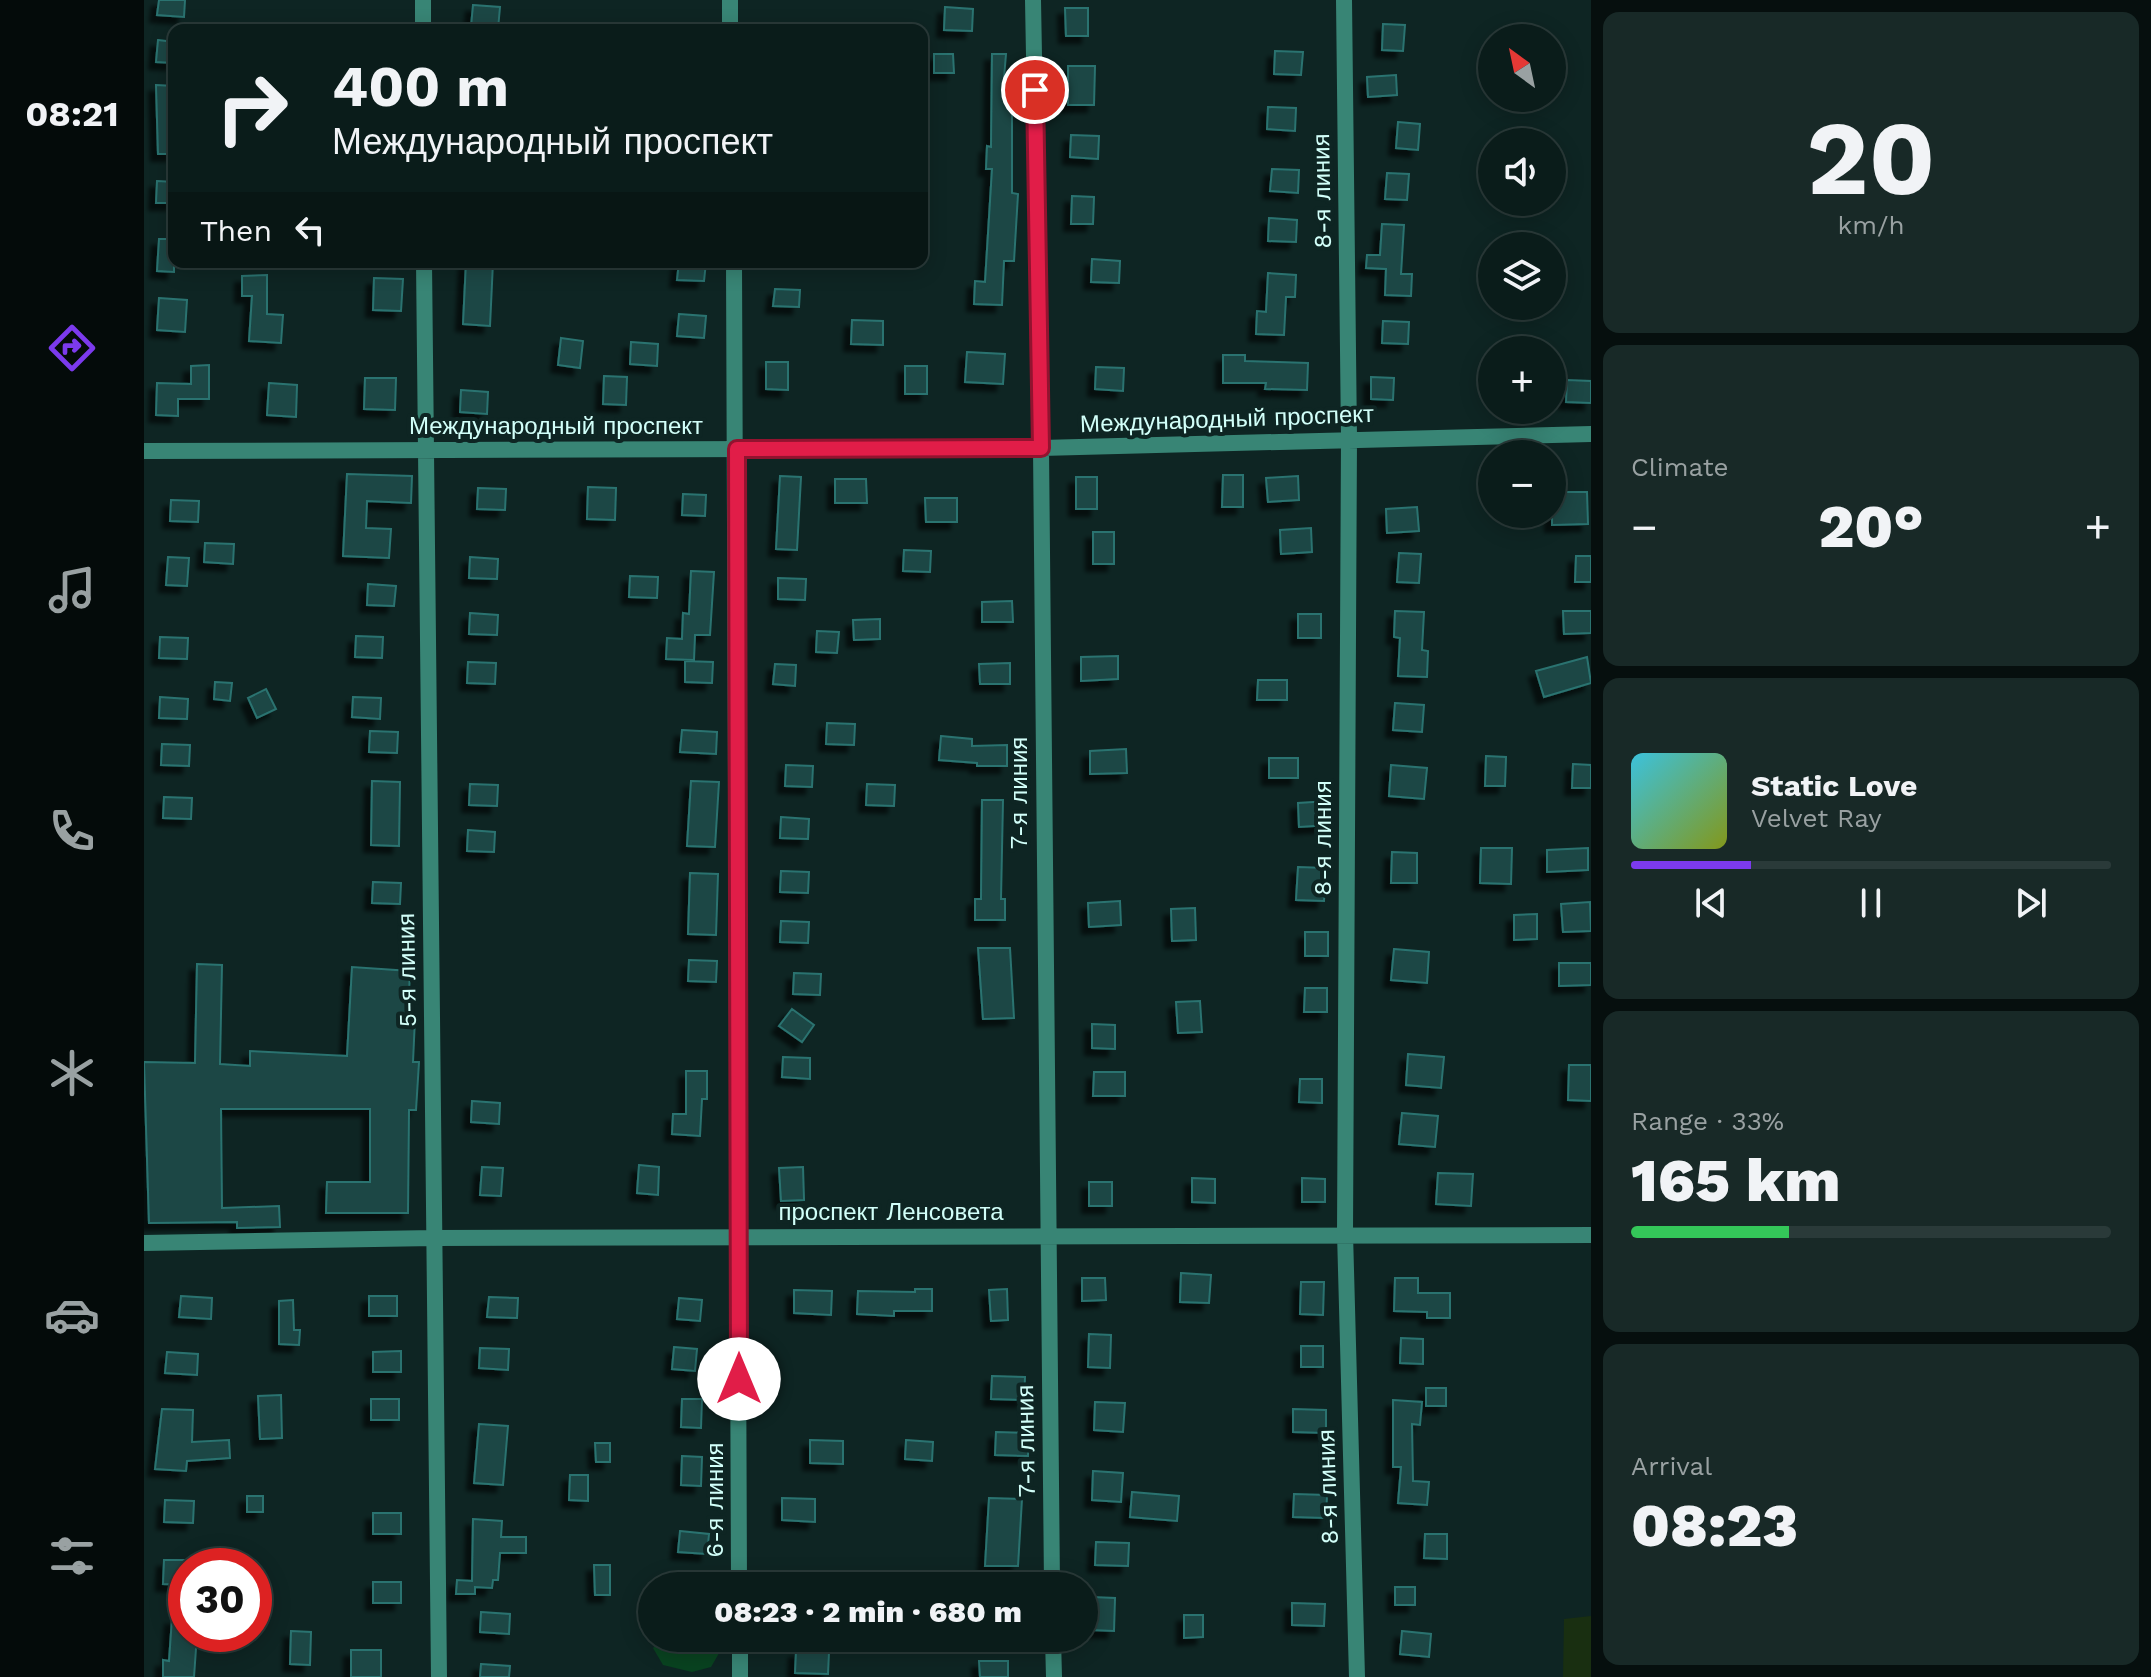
<!DOCTYPE html>
<html lang="en">
<head>
<meta charset="utf-8">
<style>
	:root { --surface:#0a1c1a; --page:#182927; --text:#f1f3f6; --muted:#99a1a2; --line:#2a3a39; --accent:#7c3aed }
	body { margin:0; font-family:"Work Sans",sans-serif; background:var(--page); color:var(--text); height:100vh; display:flex; flex-direction:column; font-size:30px; white-space:nowrap }
	* { box-sizing:border-box; margin:0 }
	p { font-size:26px; color:var(--muted) }
	.icon { flex:none; width:44px; height:44px; fill:none; stroke:currentColor; stroke-width:2; stroke-linecap:round; stroke-linejoin:round }
	.map { position:relative; flex:1; overflow:hidden }
	.panel { display:flex; flex-direction:column; gap:12px; padding:12px; background:#060f0e; width:560px }
	.panel>* { flex:none }
	.guide { position:absolute; left:24px; top:24px; width:760px; height:244px; border-radius:16px; box-shadow:0 4px 20px #0003,0 0 0 2px var(--line); background:#0a1c1a; color:var(--text); overflow:hidden }
	.needle { width:52px; rotate:327deg }
	.buttons { position:absolute; left:1334px; top:24px; display:grid; gap:16px }
	.buttons a { display:grid; place-items:center; width:88px; height:88px; border-radius:50%; background:var(--surface); box-shadow:0 4px 20px #0003,0 0 0 2px var(--line); font-size:40px }
	.speed { position:absolute; left:24px; top:1548px; display:flex; gap:16px; font-size:40px; font-weight:700; text-align:center }
	.speed>* { display:grid; place-content:center; width:104px; height:104px; border-radius:50%; background:var(--surface); box-shadow:0 4px 20px #0003,0 0 0 2px var(--line); line-height:1 }
	.speed .limit { border:12px solid #d22; background:#fff; color:#111 }
	.pin { position:absolute; display:grid; place-items:center; width:68px; height:68px; color:#fff; margin:-34px; border:4px solid #fff; border-radius:50%; box-shadow:0 2px 8px #0007 }
	.me { position:absolute; width:88px; margin:-44px; rotate:0deg; stroke-linejoin:round; filter:drop-shadow(0 0 6px #0008) }
	.turn { display:flex; align-items:center; gap:28px; height:168px; padding:0 32px; font-size:36px }
	.turn .icon { width:104px; height:104px; stroke-width:2.5 }
	.turn b { display:block; font-size:56px; line-height:68px }
	.then { display:flex; align-items:center; height:76px; padding:0 32px; background:#0003; gap:16px; font-size:30px }
	.big { font-size:60px; font-weight:800; line-height:1.1 }
	.panel .card { flex:1; display:flex; flex-direction:column; justify-content:center; gap:12px; min-width:0; padding:0 28px; border-radius:16px; background:var(--page) }
	.panel .dial { align-items:center; gap:0 }
	.dial b { font-size:104px; line-height:1 }
	.song { display:flex; align-items:center; gap:24px }
	.cover { width:96px; height:96px; border-radius:12px; background:linear-gradient(135deg,hsl(190 70% 55%),hsl(70 70% 35%)) }
	.played { height:8px; border-radius:4px; background:linear-gradient(90deg,var(--accent) 25%,var(--line) 25%) }
	.keys { display:flex; justify-content:space-around; direction:ltr }
	.heat { display:flex; justify-content:space-between; align-items:center; font-size:44px; direction:ltr }
	.charge { height:12px; border-radius:6px; background:linear-gradient(90deg,#34c759 33%,var(--line) 0) }
	.trip { position:absolute; left:494px; top:1572px; width:460px; height:80px; border-radius:40px; background:var(--surface); box-shadow:0 4px 20px #0003,0 0 0 2px var(--line); font-weight:800; line-height:80px; text-align:center }
	main { display:flex; flex:1; min-height:0 }
	.menu { display:flex; flex-direction:column; width:144px; justify-content:space-around; align-items:center; background:#040b0a; color:var(--muted) }
	.menu .icon { width:56px; height:56px }
	.menu .current { color:var(--accent) }
	.menu b { font-size:36px; color:var(--text) }
	.map>svg:first-child { display:block }
	.green { fill:#192f11 }
	.water { fill:#094320 }
	.building { fill:#1a4645; stroke:#2b7370; stroke-width:2; filter:url(#shadow) }
	.lines { fill:none; stroke-linecap:round; stroke-linejoin:round }
	.minor { stroke:#388575; stroke-width:16 }
	.route-casing { stroke:#92132f; stroke-width:20 }
	.route { stroke:#e11d48; stroke-width:14 }
	.labels { text-anchor:middle; dominant-baseline:central; stroke-width:8; stroke-linejoin:round; paint-order:stroke }
	.street-label { font-size:24px; fill:#d2fff9; stroke:#0e2523 }
</style>
</head>
<body>
<main>
<nav class="menu">
<b>08:21</b>
<svg class="icon current" aria-label="directions" viewBox="0 0 24 24"><path d="M12 3l9 9-9 9-9-9zM9 14v-3h6M13 9l2 2-2 2"/></svg>
<svg class="icon" aria-label="music" viewBox="0 0 24 24"><path d="M9 18V5l10-2v13"/><circle cx="6" cy="18" r="3"/><circle cx="16" cy="16" r="3"/></svg>
<svg class="icon" aria-label="phone" viewBox="0 0 24 24"><path d="M5 4h4l2 5-3 2q2 4 5 5l2-3 5 2v4C11 20 4 13 5 4z"/></svg>
<svg class="icon" aria-label="climate" viewBox="0 0 24 24"><path d="M12 3v18M4 7l16 10M4 17L20 7"/></svg>
<svg class="icon" aria-label="car" viewBox="0 0 24 24"><path d="M5 17H2v-5l4-1 3-4h7l3 4 3 1v5h-3M9 17h6M6 11h13"/><circle cx="7" cy="17" r="2"/><circle cx="17" cy="17" r="2"/></svg>
<svg class="icon" aria-label="filters" viewBox="0 0 24 24"><path d="M4 7h16M4 17h16"/><circle cx="9" cy="7" r="2"/><circle cx="15" cy="17" r="2"/></svg>
</nav>
<div class="map">
<svg width="1447" height="1677" viewBox="0 0 1447 1677">
	<defs>
		<filter id="shadow"><feDropShadow dx="-7" dy="7" stdDeviation="2" flood-color="#0009"/></filter>
	</defs>
	<rect width="100%" height="100%" fill="#0e2523"/>
	<path class="green" d="M1447 1616V1677H1419L1420 1619Z"/>
	<path class="water" d="M520 1638H578V1648L567 1667 548 1672 519 1665 509 1648Z"/>
	<path class="building" d="M15 0H41L40 17 13 15Z
		M329 5 356 7 354 29 327 27Z
		M801 7 829 9 828 31 800 30Z
		M921 8H944V36H922Z
		M1239 24 1261 25 1259 51 1238 50Z
		M14 40 30 42V63L12 62Z
		M1131 51 1159 52 1157 75 1130 74Z
		M790 54H809L810 73H790Z
		M848 54H862L859 90H868V193L874 194 870 261H860L858 305 830 304 831 281 841 282 848 169H842L843 146 847 147Z
		M924 66H951L950 105H924Z
		M1252 75 1253 95 1224 97 1223 77Z
		M12 85 30 86V154H14Z
		M1124 107 1152 108 1151 131 1123 129Z
		M1254 122 1276 124 1274 150 1252 148Z
		M927 135 955 136 954 159 926 157Z
		M1128 169 1155 170 1154 193 1126 191Z
		M1243 173 1265 174 1263 200 1241 199Z
		M13 181 30 182V203H12Z
		M928 196 950 197 949 224H927Z
		M1125 218 1153 220 1152 242 1124 241Z
		M1238 224 1260 225 1257 274H1268L1267 296 1241 295 1242 269 1222 268 1223 255H1236Z
		M15 239H30V272L13 271Z
		M948 259 976 261 975 283 947 282Z
		M322 262H349L346 326 319 324Z
		M535 262H562L560 281 533 280Z
		M1124 273 1152 275 1151 297H1142L1140 335 1112 334 1113 311 1122 312Z
		M123 275V314L139 315 137 343 105 341 108 296H98V276Z
		M230 278 259 279 257 311 229 310Z
		M631 289 656 290 655 307 629 306Z
		M15 298 43 300 41 332 13 330Z
		M535 314 562 316 560 338 533 336Z
		M708 320 739 321V345L707 344Z
		M1239 321 1265 322 1264 344 1238 343Z
		M417 338 439 341 436 368 414 365Z
		M487 342 514 344 513 366 486 364Z
		M823 352 861 354 859 384 821 382Z
		M1079 355H1101V361L1164 363 1163 390 1121 389 1122 383H1079Z
		M622 362H644V390L622 389Z
		M65 365V399H34V416L12 415 13 383 47 384V366Z
		M761 366H783V394H761Z
		M952 367 980 368 979 391 951 389Z
		M460 376 483 377 482 405 459 404Z
		M1227 377 1250 378 1249 400 1227 399Z
		M221 378H252L251 410 220 409Z
		M1423 380 1447 381V403L1422 402Z
		M125 383 153 385 152 417 123 415Z
		M317 390 344 392 343 414 316 412Z
		M203 474 268 476 267 503 223 501 222 528 247 529 245 558 199 556Z
		M1079 475H1099V507H1078Z
		M636 476 657 477 653 550 632 549Z
		M1154 476 1155 500 1124 502 1122 478Z
		M932 477H953V509H932Z
		M691 479H722L723 503H691Z
		M444 487 472 488 471 520 443 519Z
		M334 488 362 489 361 510 333 509Z
		M1408 492H1443L1444 524 1408 525Z
		M539 494 562 495 561 516 538 515Z
		M781 498H813V522H782Z
		M27 500 55 501 54 522 26 521Z
		M1273 507 1275 531 1243 533 1242 509Z
		M1167 528 1168 552 1137 554 1136 530Z
		M949 532H970V564H949Z
		M61 543 90 544 89 564 60 562Z
		M760 550 787 551 786 572 759 571Z
		M1255 553 1277 554 1275 583 1253 582Z
		M1432 556H1447V582H1431Z
		M24 557 45 558 43 586 22 585Z
		M326 557 354 559 353 579 325 578Z
		M547 571 570 572 566 635H551L550 660 522 659 523 638 538 639 539 613 545 614Z
		M486 576 514 577 513 598 485 597Z
		M634 578 662 579 661 600 634 599Z
		M224 584 252 586 250 606 223 605Z
		M868 601 869 622H838V602Z
		M1251 611 1280 612 1278 650 1284 651 1283 677 1254 676 1256 638 1250 637Z
		M1419 611H1447V633L1420 634Z
		M326 613 354 615 353 635 325 634Z
		M1154 614H1177V638H1154Z
		M736 619V639L710 640 709 620Z
		M673 631 695 632 693 653 672 652Z
		M212 636 239 637 238 658 211 657Z
		M16 637 44 638 43 659 15 658Z
		M974 656V679L937 681V657Z
		M1443 657 1447 683 1400 697 1392 671Z
		M541 661 569 662 568 683 541 682Z
		M324 662 352 663 351 684 323 683Z
		M866 663V684H836L835 664Z
		M631 664 652 665 651 686 629 684Z
		M1114 680H1143V700H1113Z
		M71 682 88 683 86 701 70 699Z
		M122 689 132 709 113 718 104 698Z
		M16 697 44 699 43 719 15 718Z
		M209 697 237 698 236 719 208 717Z
		M1251 703 1280 705 1278 732 1249 730Z
		M683 723 711 724 710 745 682 744Z
		M538 730 573 732 572 754 536 752Z
		M226 731 254 732 253 753 225 752Z
		M797 736 828 739V746L863 745V766H833V763L795 760Z
		M18 744 46 745 45 766 17 765Z
		M982 749 983 773 946 774V751Z
		M1342 756 1362 757 1361 786H1341Z
		M1125 758H1154V778H1125Z
		M1429 764 1447 765V788H1428Z
		M642 765 669 766 668 787 641 786Z
		M1247 765 1283 768 1280 799 1245 796Z
		M228 781 256 782 255 846 227 845Z
		M547 781 575 782 571 847 543 846Z
		M326 784 354 785 353 806 325 805Z
		M723 784 751 785 750 806 722 805Z
		M20 797 48 798 47 819 19 818Z
		M838 800H859L857 899H861V920H831V899H837Z
		M1185 801 1186 825 1155 827 1154 803Z
		M637 817 665 819 664 839 636 838Z
		M324 830 351 832 350 852 323 851Z
		M1337 848H1368L1367 884 1336 883Z
		M1444 848V870L1403 872V850Z
		M1248 852 1273 853V883H1247Z
		M1154 867 1182 868 1180 901 1152 900Z
		M637 871 665 872 664 893 636 892Z
		M546 873 574 874 572 935 544 934Z
		M229 882 257 883 256 904 228 903Z
		M976 901 977 925 945 927 944 903Z
		M1446 902 1447 931 1419 932 1417 904Z
		M1051 908 1052 940 1028 941 1027 909Z
		M1393 914V939L1370 940V915Z
		M637 921 665 922 664 943 636 942Z
		M1161 932H1184V956H1161Z
		M834 948H866L870 1018 839 1019Z
		M1250 949 1285 952 1283 983 1247 980Z
		M545 960 573 961 572 982 544 981Z
		M1415 963H1447V985L1415 986Z
		M53 964 78 965 76 1064 106 1066V1051L203 1056 208 967 266 971 264 1017 271 1018 269 1062H275L272 1110H265L264 1213H182L183 1182H226V1109H77L78 1208 135 1206 136 1227 93 1228V1222L5 1223 0 1062 51 1063Z
		M650 973 677 974 676 995 649 994Z
		M1161 988H1183V1012H1160Z
		M1056 1001 1058 1032 1034 1033 1032 1002Z
		M648 1009 670 1025 658 1042 635 1026Z
		M948 1024 971 1025V1049L948 1048Z
		M1264 1054 1300 1057 1297 1088 1262 1085Z
		M639 1057 666 1058V1079L638 1077Z
		M1425 1065H1447V1101L1424 1100Z
		M542 1071H563V1099H558L556 1136 528 1134 529 1114H542Z
		M950 1072H981V1096H949Z
		M1156 1079H1178V1103L1155 1102Z
		M328 1101 356 1103 355 1124 327 1122Z
		M1258 1113 1294 1116 1291 1147 1255 1144Z
		M495 1165 515 1167 514 1195 493 1193Z
		M338 1167 359 1168 357 1196 336 1195Z
		M659 1167 660 1200 637 1201 635 1168Z
		M1294 1173 1329 1174 1327 1206 1292 1204Z
		M1048 1178 1071 1179V1203L1048 1202Z
		M1158 1178 1181 1179V1202H1158Z
		M945 1182H968V1206H945Z
		M1037 1273 1067 1275 1065 1303 1036 1302Z
		M938 1278H961L962 1300 938 1301Z
		M1251 1278H1274V1293H1306V1318H1283V1312L1250 1311Z
		M1157 1282H1180L1179 1315 1156 1314Z
		M771 1289H788V1311H750V1316L713 1314 714 1291 771 1292Z
		M863 1289 864 1320 847 1321 845 1290Z
		M650 1290 688 1291 687 1315 650 1313Z
		M37 1296 68 1298 67 1319 35 1317Z
		M225 1296H253V1316H225Z
		M345 1297 374 1298 373 1318 343 1317Z
		M535 1298 558 1300 556 1321 533 1319Z
		M149 1300 150 1330H156L155 1345 135 1344V1301Z
		M945 1334 967 1335 966 1368 944 1367Z
		M1257 1338 1279 1339V1364L1256 1363Z
		M1157 1346H1179V1367H1157Z
		M530 1347 553 1349 551 1371 528 1369Z
		M336 1348 365 1349 364 1370 335 1368Z
		M257 1351V1372H229V1352Z
		M23 1352 54 1354 53 1375 21 1373Z
		M848 1376 881 1377 880 1400 847 1399Z
		M1282 1388H1302V1406H1282Z
		M137 1395 138 1438 116 1439 114 1396Z
		M227 1399H255V1420H227Z
		M538 1399H558L557 1428 537 1427Z
		M1249 1400 1278 1402 1276 1425 1268 1424 1269 1481 1285 1482 1283 1505 1254 1503 1257 1467H1249Z
		M951 1402 981 1403 979 1432 950 1430Z
		M18 1409 49 1410 48 1442 85 1440 86 1458 43 1461 42 1471 11 1469Z
		M1149 1409 1182 1410V1433L1149 1432Z
		M335 1424 364 1426 359 1485 330 1483Z
		M852 1432 885 1433 884 1456 851 1455Z
		M666 1440 699 1441V1464L666 1463Z
		M762 1440 789 1442 788 1461 761 1459Z
		M451 1443H466V1462H452Z
		M538 1456 558 1457 557 1486 537 1485Z
		M949 1471 979 1473 977 1502 948 1500Z
		M426 1475H444V1501L425 1500Z
		M988 1492 1035 1496 1033 1521 986 1517Z
		M1150 1494 1183 1495 1182 1518 1149 1517Z
		M103 1496H119V1512H103Z
		M638 1498 671 1499V1522L638 1520Z
		M845 1498 878 1499 874 1566H841Z
		M21 1500 50 1501 49 1523 20 1522Z
		M229 1513H257V1534H229Z
		M329 1519 358 1521 357 1537H382V1553H356L354 1580H349L348 1588 331 1587V1594H312L313 1580 328 1581Z
		M536 1531 565 1534 563 1554 534 1552Z
		M1281 1534H1303V1559L1280 1558Z
		M952 1542 985 1543 984 1566 951 1565Z
		M20 1560H42V1585L19 1584Z
		M450 1565H466V1595H451Z
		M229 1582H257V1603H229Z
		M1251 1587H1271V1605H1251Z
		M948 1597 971 1598 970 1631 947 1630Z
		M1148 1603 1181 1604 1180 1626 1148 1625Z
		M337 1612 366 1614 365 1634 336 1632Z
		M1040 1615H1059V1637L1040 1638Z
		M28 1618 42 1619V1634H53L50 1677H19V1660L25 1661Z
		M147 1631 167 1632 166 1665 146 1664Z
		M1258 1631 1287 1634 1285 1657 1256 1654Z
		M207 1650H237V1677H207Z
		M652 1651 685 1652 684 1674 651 1673Z
		M835 1661H864V1677H836Z
		M337 1664 366 1666 365 1677H336Z"/>
	<g class="lines">
		<path class="minor" d="M279 0V30
			M586 0V30
			M889 0 897 448 908 1586
			M1200 0 1205 438 1201 1233 1213 1677
			M280 262 295 1677
			M590 262 595 1586
			M0 451 897 448 1447 434
			M0 1243 290 1238 1447 1235
			M596 1638V1677
			M909 1638 910 1677"/>
	</g>
	<g class="lines">
		<defs>
			<path id="route" d="M595 1379 593 449 897 448 891 90"/>
		</defs>
		<use href="#route" class="route-casing"/>
		<use href="#route" class="route"/>
	</g>
	<g class="labels">
		<g class="street-label">
			<text transform="translate(1178 191) rotate(-91)">8-я линия</text>
			<text transform="translate(1083 419) rotate(-2)">Международный проспект</text>
			<text x="412" y="426">Международный проспект</text>
			<text transform="translate(875 793) rotate(-90)">7-я линия</text>
			<text transform="translate(1179 838) rotate(-90)">8-я линия</text>
			<text transform="translate(263 970) rotate(-91)">5-я линия</text>
			<text x="747" y="1212">проспект Ленсовета</text>
			<text transform="translate(882 1441) rotate(-91)">7-я линия</text>
			<text transform="translate(1184 1487) rotate(-92)">8-я линия</text>
			<text transform="translate(571 1500) rotate(-90)">6-я линия</text>
		</g>
	</g>
</svg>
<div class="buttons">
<a><svg class="needle" viewBox="-14 -14 28 28"><path d="M0-13l5 13h-10z" fill="#e53935"/><path d="M0 13l5-13h-10z" fill="#99a1a2"/></svg></a>
<a><svg class="icon" aria-label="sound" viewBox="0 0 24 24"><path d="M4 9h4l5-4v14l-5-4H4zM17 9q2 3 0 6"/></svg></a>
<a><svg class="icon" aria-label="layers" viewBox="0 0 24 24"><path d="M12 4l9 5-9 5-9-5zM3 14l9 5 9-5"/></svg></a>
<a>+</a>
<a>−</a>
</div>
<div class="speed"><div class="limit">30</div></div>
<div class="pin" style="left:891px;top:90px;background:#d93025"><svg class="icon" aria-label="arrive" viewBox="0 0 24 24"><path d="M6 21V4h12l-3 4 3 4H6"/></svg></div>
<svg class="me" style="left:595px;top:1379px" viewBox="-20 -20 40 40"><circle r="19" fill="#fff"/><path d="M0-13L10 11 0 6-10 11z" fill="#e11d48"/></svg>
<div class="trip">08:23 · 2 min · 680 m</div>
<div class="guide">
<div class="turn"><svg class="icon" aria-label="right" viewBox="0 0 24 24"><path d="M7 20v-9h11M14 6l5 5-5 5"/></svg><div><b>400 m</b>Международный проспект</div></div>
<div class="then">Then<svg class="icon" aria-label="left" viewBox="0 0 24 24"><path d="M17 20v-9H6M10 6l-5 5 5 5"/></svg></div>
</div>
</div>
<section class="panel">
<div class="card dial"><b>20</b><p>km/h</p></div>
<div class="card"><p>Climate</p>
<div class="heat"><a>−</a><b class="big">20°</b><a>+</a></div>
</div>
<div class="card">
<div class="song"><i class="cover"></i><div><b>Static Love</b><p>Velvet Ray</p></div></div>
<div class="played"></div>
<div class="keys"><svg class="icon" aria-label="previous" viewBox="0 0 24 24"><path d="M18 5L8 12l10 7zM5 5v14"/></svg><svg class="icon" aria-label="pause" viewBox="0 0 24 24"><path d="M8 5v14M16 5v14"/></svg><svg class="icon" aria-label="next" viewBox="0 0 24 24"><path d="M6 5l10 7-10 7zM19 5v14"/></svg></div>
</div>
<div class="card"><p>Range · 33%</p><b class="big">165 km</b><div class="charge"></div></div>
<div class="card"><p>Arrival</p><b class="big">08:23</b></div>
</section>
</main>
</body>
</html>
